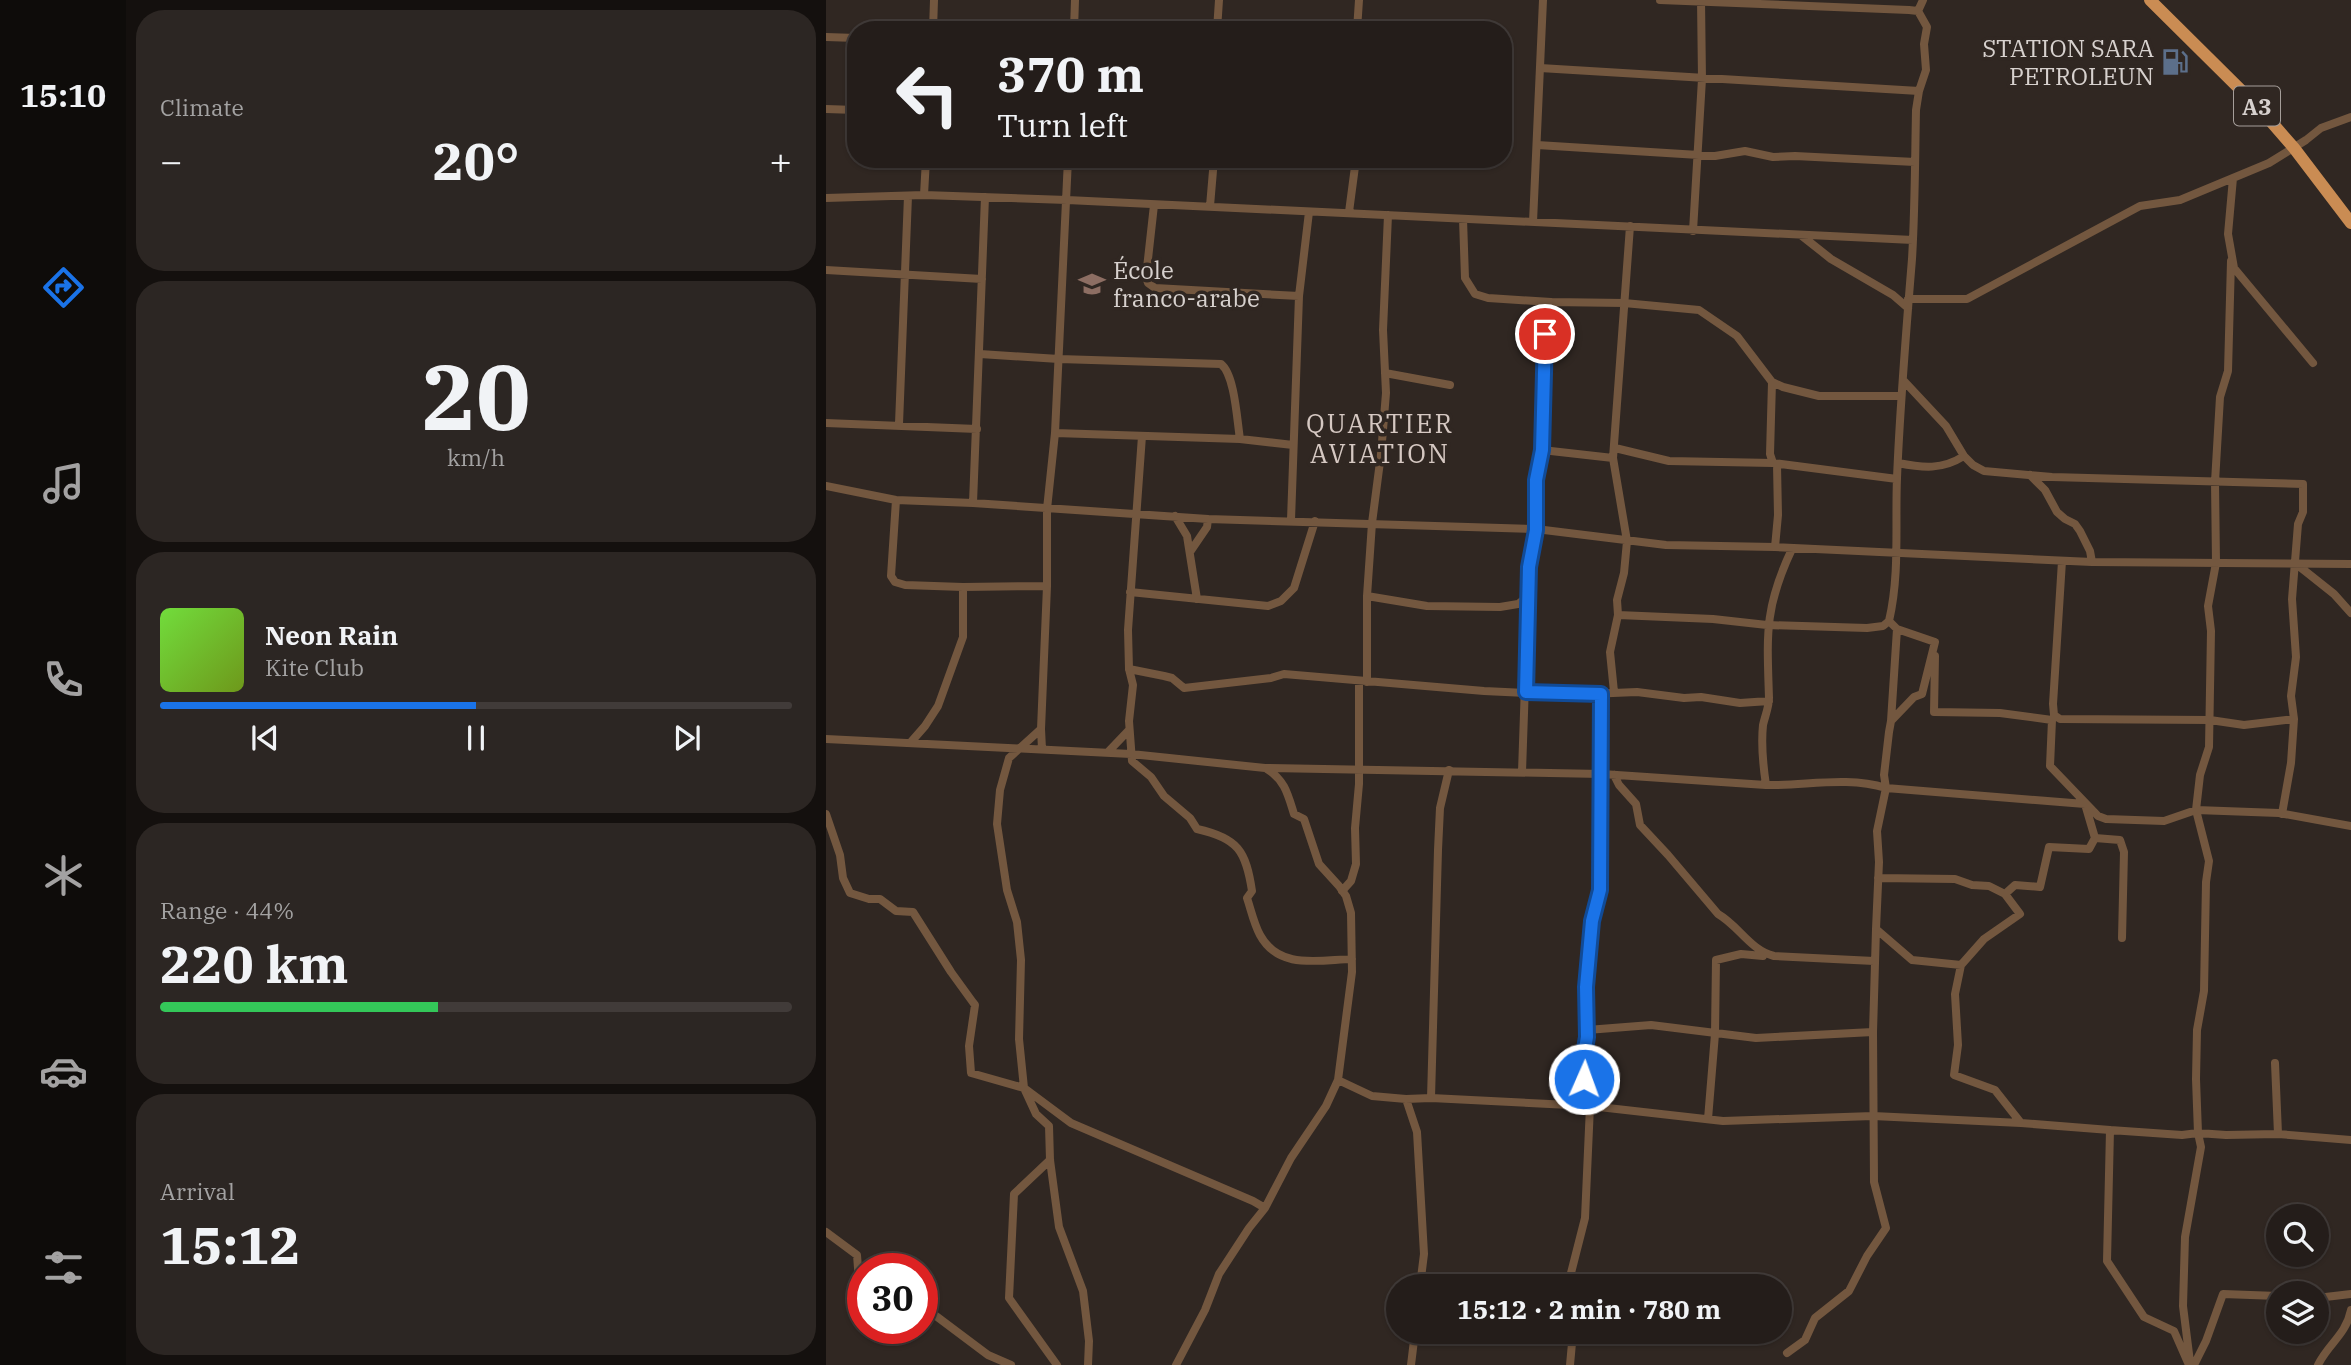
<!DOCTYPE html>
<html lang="en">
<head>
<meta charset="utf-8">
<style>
	:root { --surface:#241d1a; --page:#2c2623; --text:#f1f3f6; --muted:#a3a2a2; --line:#413b39; --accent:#1a73e8 }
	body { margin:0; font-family:"IBM Plex Serif",serif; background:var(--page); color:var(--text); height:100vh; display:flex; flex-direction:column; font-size:26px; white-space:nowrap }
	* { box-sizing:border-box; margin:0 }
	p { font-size:23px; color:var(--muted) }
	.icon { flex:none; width:38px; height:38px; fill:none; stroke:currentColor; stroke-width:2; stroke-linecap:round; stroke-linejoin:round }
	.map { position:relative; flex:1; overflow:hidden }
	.sheet { display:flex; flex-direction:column; gap:10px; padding:10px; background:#14100e; width:700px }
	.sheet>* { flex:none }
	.hud { position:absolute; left:21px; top:21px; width:665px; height:147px; border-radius:28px; box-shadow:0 2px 5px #0004,0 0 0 2px var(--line); background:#241d1a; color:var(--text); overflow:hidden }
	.tools { position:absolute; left:1440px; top:1204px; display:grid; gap:14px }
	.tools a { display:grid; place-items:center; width:63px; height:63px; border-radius:50%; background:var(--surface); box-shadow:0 2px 5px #0004,0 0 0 2px var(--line); font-size:35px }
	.speed { position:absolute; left:21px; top:1253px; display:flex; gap:14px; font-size:35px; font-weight:700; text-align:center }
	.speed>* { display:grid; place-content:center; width:91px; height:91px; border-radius:50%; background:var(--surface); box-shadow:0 2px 5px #0004,0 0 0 2px var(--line); line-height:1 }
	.speed .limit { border:10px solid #d22; background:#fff; color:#111 }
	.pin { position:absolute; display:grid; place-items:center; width:60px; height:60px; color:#fff; margin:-30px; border:4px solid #fff; border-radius:50%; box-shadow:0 2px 7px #0007 }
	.me { position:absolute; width:77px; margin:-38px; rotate:2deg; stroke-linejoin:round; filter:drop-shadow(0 0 5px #0008) }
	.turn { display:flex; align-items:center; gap:24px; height:147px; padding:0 35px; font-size:32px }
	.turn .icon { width:91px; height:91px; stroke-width:2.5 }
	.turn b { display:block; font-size:49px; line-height:60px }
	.big { font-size:52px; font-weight:700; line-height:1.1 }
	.sheet .tile { flex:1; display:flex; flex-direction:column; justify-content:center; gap:10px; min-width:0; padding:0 24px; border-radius:28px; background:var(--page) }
	.sheet .dial { align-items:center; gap:0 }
	.dial b { font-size:91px; line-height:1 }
	.song { display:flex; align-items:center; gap:21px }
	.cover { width:84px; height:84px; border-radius:10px; background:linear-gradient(135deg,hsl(100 70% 55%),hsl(80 70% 35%)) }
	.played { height:7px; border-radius:4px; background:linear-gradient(90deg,var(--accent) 50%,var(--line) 50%) }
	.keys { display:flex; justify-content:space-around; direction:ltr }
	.heat { display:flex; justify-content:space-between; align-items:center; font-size:38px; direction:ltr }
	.charge { height:10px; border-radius:5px; background:linear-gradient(90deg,#34c759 44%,var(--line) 0) }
	.trip { position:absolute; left:560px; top:1274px; width:406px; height:70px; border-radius:35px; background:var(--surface); box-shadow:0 2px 5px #0004,0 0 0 2px var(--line); font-weight:700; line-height:70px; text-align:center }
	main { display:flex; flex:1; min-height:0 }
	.tab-bar { display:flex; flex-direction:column; width:126px; justify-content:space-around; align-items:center; background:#0e0c0a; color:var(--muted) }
	.tab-bar .icon { width:49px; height:49px }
	.tab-bar .current { color:var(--accent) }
	.tab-bar b { font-size:32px; color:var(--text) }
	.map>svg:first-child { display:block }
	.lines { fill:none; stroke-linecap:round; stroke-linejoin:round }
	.minor { stroke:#73573f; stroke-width:8 }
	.trunk { stroke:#ca8c53; stroke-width:12 }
	.route-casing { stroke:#114b97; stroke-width:18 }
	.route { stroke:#1a73e8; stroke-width:12 }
	.labels { text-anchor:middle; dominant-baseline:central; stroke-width:7; stroke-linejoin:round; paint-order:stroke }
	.shield { fill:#302722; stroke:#a59e9a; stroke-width:2 }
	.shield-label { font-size:23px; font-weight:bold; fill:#d7d1ce }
	.poi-label { font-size:24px; fill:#d7d1ce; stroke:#302722; text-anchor:end }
	.neighbourhood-label { font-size:26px; letter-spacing:2px; fill:#d5c8c2; stroke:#302722 }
</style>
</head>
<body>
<main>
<nav class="tab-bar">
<b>15:10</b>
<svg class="icon current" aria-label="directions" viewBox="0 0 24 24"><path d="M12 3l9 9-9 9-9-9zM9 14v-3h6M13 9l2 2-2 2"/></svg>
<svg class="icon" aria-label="music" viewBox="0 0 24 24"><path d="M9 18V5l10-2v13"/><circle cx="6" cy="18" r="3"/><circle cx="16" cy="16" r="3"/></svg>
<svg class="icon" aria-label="phone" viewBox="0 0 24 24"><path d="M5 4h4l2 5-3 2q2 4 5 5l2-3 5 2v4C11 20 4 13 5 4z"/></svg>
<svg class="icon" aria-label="climate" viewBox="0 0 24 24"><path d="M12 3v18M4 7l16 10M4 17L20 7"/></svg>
<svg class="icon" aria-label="car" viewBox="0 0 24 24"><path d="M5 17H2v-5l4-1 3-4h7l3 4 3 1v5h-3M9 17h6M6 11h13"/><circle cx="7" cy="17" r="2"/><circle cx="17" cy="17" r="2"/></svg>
<svg class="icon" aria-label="filters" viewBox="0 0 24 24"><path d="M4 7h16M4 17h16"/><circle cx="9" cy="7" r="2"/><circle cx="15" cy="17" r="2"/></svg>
</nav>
<section class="sheet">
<div class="tile"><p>Climate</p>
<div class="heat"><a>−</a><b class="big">20°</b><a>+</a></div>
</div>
<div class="tile dial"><b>20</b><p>km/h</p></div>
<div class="tile">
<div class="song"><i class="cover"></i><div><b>Neon Rain</b><p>Kite Club</p></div></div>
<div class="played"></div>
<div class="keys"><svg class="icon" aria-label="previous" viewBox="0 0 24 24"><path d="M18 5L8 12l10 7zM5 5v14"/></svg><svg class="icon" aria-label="pause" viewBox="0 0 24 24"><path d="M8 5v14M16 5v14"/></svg><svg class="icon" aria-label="next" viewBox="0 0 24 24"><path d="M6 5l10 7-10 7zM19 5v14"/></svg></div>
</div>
<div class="tile"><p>Range · 44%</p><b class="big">220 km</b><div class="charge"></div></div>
<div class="tile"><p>Arrival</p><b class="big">15:12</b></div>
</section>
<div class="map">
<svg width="1525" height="1365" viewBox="0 0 1525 1365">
	<rect width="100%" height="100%" fill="#302722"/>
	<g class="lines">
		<path class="minor" d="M834 0 1083 10 1092 11 1101 27 1098 44 1100 70 1093 91 1090 110C1089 160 1089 210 1086 259 1080 332 1074 405 1071 478 1069 526 1074 574 1063 621L1071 629 1065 721
			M1092 11 1097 0
			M107 30 108 0
			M248 30 249 0
			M391 30 393 0
			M531 30 533 0
			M0 37 30 38
			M714 68 1093 91
			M0 109 30 110
			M711 145 889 156 919 151 947 157 969 156 1089 162
			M242 159 229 433 221 509V586L215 729 183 758 174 790 171 824 181 890 191 922 195 960 193 1039 198 1088 245 1123 427 1201 439 1208
			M1407 178 1402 234 1408 268 1487 363
			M98 195 100 159
			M0 198 98 195 241 200 1087 240
			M328 205 320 277 322 283 329 288 473 296
			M384 206 388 159
			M523 212 530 159
			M637 219 639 278 649 294 662 298 725 302 719 334 716 450 710 480V529L703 567 696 772
			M707 222 717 0
			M867 231 876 79 875 0
			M976 236 1005 259 1067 295 1082 308
			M1405 261 1402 371 1394 397 1389 482 1390 563 1382 606 1385 631 1383 747 1374 775 1370 810 1383 861 1380 882 1378 991 1371 1030 1370 1079 1372 1133 1400 1135 1452 1134 1525 1140
			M0 270 156 279
			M1082 299H1141L1314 206 1354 200 1443 163 1480 140 1495 128 1525 117
			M725 302 798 303 873 310 911 336 946 382 957 387 993 396H1075
			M154 354 233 359 395 364C409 375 411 421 414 439
			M559 373 624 385
			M1077 380 1120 426 1138 456 1147 465 1158 471 1226 477 1477 484V512L1472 524 1466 599 1470 657 1465 696 1468 719 1465 763 1456 814
			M946 382 944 454 947 463 1071 479
			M0 423 151 429
			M73 424 82 196
			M229 433 414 439 467 445
			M316 436 302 630 303 669 307 685 303 721 306 761 325 777 338 796 364 818 371 829C412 838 420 851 426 891L421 898C425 910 428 924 434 935 453 970 492 960 526 959
			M789 448 843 461 947 463
			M716 450 787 458
			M1072 463C1097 468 1116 470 1138 456
			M1204 475 1219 490 1231 512 1239 519 1249 524 1254 531 1264 551 1266 562
			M0 486 70 500 147 503 382 519 710 529 840 545 949 547 1266 562 1525 564
			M70 500 65 576 69 582 79 585 137 587 221 586
			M147 503 159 197
			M349 516 361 536 371 599
			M465 520 473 296 483 212
			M949 547 952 515 951 465
			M966 549C938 608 941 635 943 698 943 707 939 716 937 725 935 744 937 765 940 785 980 786 1020 776 1060 788L1259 804 1269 838 1294 840 1298 852 1296 938
			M364 552 381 527 382 519
			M1236 561 1227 704 1228 715 1234 719 1384 720 1418 725 1468 719
			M1469 563 1508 594 1525 613
			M304 592 442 606 455 601 468 588 489 521
			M541 596 601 606 674 607 692 604 702 596
			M792 615 887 619 941 625 1041 628 1057 626 1063 621
			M1071 629 1109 642 1096 694 1088 697 1065 721 1063 732 1058 775 1060 788 1051 831 1053 862 1050 929 1086 960 1135 965 1129 994 1132 1045 1128 1075 1169 1090 1195 1123 1284 1130 1281 1261 1318 1317 1348 1331 1363 1365
			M1109 656 1108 712 1174 713 1226 720 1224 766 1272 816 1280 819 1338 821 1370 810 1453 813 1525 826
			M303 669 338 676 346 678 358 688 445 678 458 674 658 691 739 695 811 692 858 698 875 697 914 703 943 701
			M541 682V596L546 523 555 454 560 393 557 330 562 215
			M788 692 784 652 792 615 791 600 798 573 801 541 787 458 804 226
			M775 694 776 774 940 785
			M215 729 216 749
			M0 739 305 754 439 768 776 774 774 890 766 921 760 987 761 1037 757 1061 764 1106 605 1098 580 1099
			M85 742 99 726 112 706 137 637V587
			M282 752 303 730
			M788 775 793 785 810 804 814 825 842 855 892 914C913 926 924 950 948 956L1048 961
			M0 814 14 855 17 878 24 893 43 899H54L70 911 87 912 125 972 146 1001 149 1005 143 1046 145 1073 198 1088 210 1114 223 1126 224 1160 233 1227 257 1291 263 1341 262 1365
			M1052 878 1129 879 1146 885 1163 886 1179 894
			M516 891 525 881 530 864 529 828 533 784V681
			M1135 965 1158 939 1194 914 1179 894 1189 885 1214 887 1223 847 1263 849 1269 838
			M761 1030 825 1025 930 1038 1047 1032
			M1449 1063 1452 1134
			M512 1080 546 1096 580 1099 591 1132 598 1254 594 1286
			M605 1098 612 850 614 808 623 770
			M882 1119 889 1034 890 960 915 954 937 956
			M1284 1130 1356 1135 1372 1133 1375 1147 1359 1237 1357 1306 1364 1362
			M224 1160 188 1194 183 1298 231 1365
			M0 1232 31 1255 33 1281 37 1287
			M746 1286 745 1273 759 1218 764 1106 897 1121 1047 1116 1195 1123
			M1491 1298 1525 1294
			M96 1309 106 1313 162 1355 185 1365
			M961 1353 979 1340 989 1318 1023 1291 1041 1256 1060 1228 1048 1182 1047 1032 1050 929
			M350 1365 379 1310 393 1274 423 1228 439 1208 465 1158 500 1106 512 1080 526 972 525 913 520 896 513 886 493 864 478 819 468 814C462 795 459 780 441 769
			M585 1365 589 1332
			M744 1365 747 1332
			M1368 1365 1380 1341 1397 1294 1452 1296
			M1492 1365C1502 1344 1520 1335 1525 1310"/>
		<path class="trunk" d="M1324 0 1435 110 1468 148 1525 223"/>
	</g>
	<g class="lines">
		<defs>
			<path id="route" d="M719 334 716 450 710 480V530L703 567 700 692 775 694 774 890 766 921 760 987 761 1037 757 1061 758 1079"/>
		</defs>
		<use href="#route" class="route-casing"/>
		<use href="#route" class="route"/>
	</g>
	<defs>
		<symbol id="fuel-bare" viewBox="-9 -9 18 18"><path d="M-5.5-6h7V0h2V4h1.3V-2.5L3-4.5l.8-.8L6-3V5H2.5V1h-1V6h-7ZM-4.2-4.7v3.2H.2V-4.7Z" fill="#5c6f8a" stroke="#302722" stroke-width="2.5" paint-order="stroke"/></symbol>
		<symbol id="school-bare" viewBox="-9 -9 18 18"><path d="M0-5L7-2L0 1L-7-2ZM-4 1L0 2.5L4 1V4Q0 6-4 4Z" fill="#8d6e63" stroke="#302722" stroke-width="2.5" paint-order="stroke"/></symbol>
	</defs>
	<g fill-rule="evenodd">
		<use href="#fuel-bare" x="1330" y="43" width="38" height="38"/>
		<use href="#school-bare" x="247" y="265" width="38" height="38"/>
	</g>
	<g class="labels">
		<rect class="shield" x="1408" y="86.5" width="46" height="39" rx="5"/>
		<g class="shield-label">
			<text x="1431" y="106">A3</text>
		</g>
		<g class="poi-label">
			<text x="1328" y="48">STATION SARA<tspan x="1328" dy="28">PETROLEUN</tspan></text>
			<text x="287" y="270" text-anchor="start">École<tspan x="287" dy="28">franco-arabe</tspan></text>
		</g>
		<g class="neighbourhood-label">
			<text x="554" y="423">QUARTIER<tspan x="554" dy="30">AVIATION</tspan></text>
		</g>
	</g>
</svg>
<div class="tools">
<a><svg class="icon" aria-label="search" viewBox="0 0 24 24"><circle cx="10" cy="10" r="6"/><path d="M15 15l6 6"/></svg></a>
<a><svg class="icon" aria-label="layers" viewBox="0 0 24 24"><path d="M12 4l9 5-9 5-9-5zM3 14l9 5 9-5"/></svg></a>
</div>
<div class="speed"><div class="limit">30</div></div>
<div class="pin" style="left:719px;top:334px;background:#d93025"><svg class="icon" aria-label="arrive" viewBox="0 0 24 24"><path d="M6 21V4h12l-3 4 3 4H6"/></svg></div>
<svg class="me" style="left:758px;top:1079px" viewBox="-20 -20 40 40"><circle r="17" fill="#1a73e8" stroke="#fff" stroke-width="3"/><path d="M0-11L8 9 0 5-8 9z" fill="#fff"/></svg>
<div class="trip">15:12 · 2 min · 780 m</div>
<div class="hud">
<div class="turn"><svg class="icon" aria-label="left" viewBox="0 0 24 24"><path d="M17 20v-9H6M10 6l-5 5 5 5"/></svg><div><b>370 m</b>Turn left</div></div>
</div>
</div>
</main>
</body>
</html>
